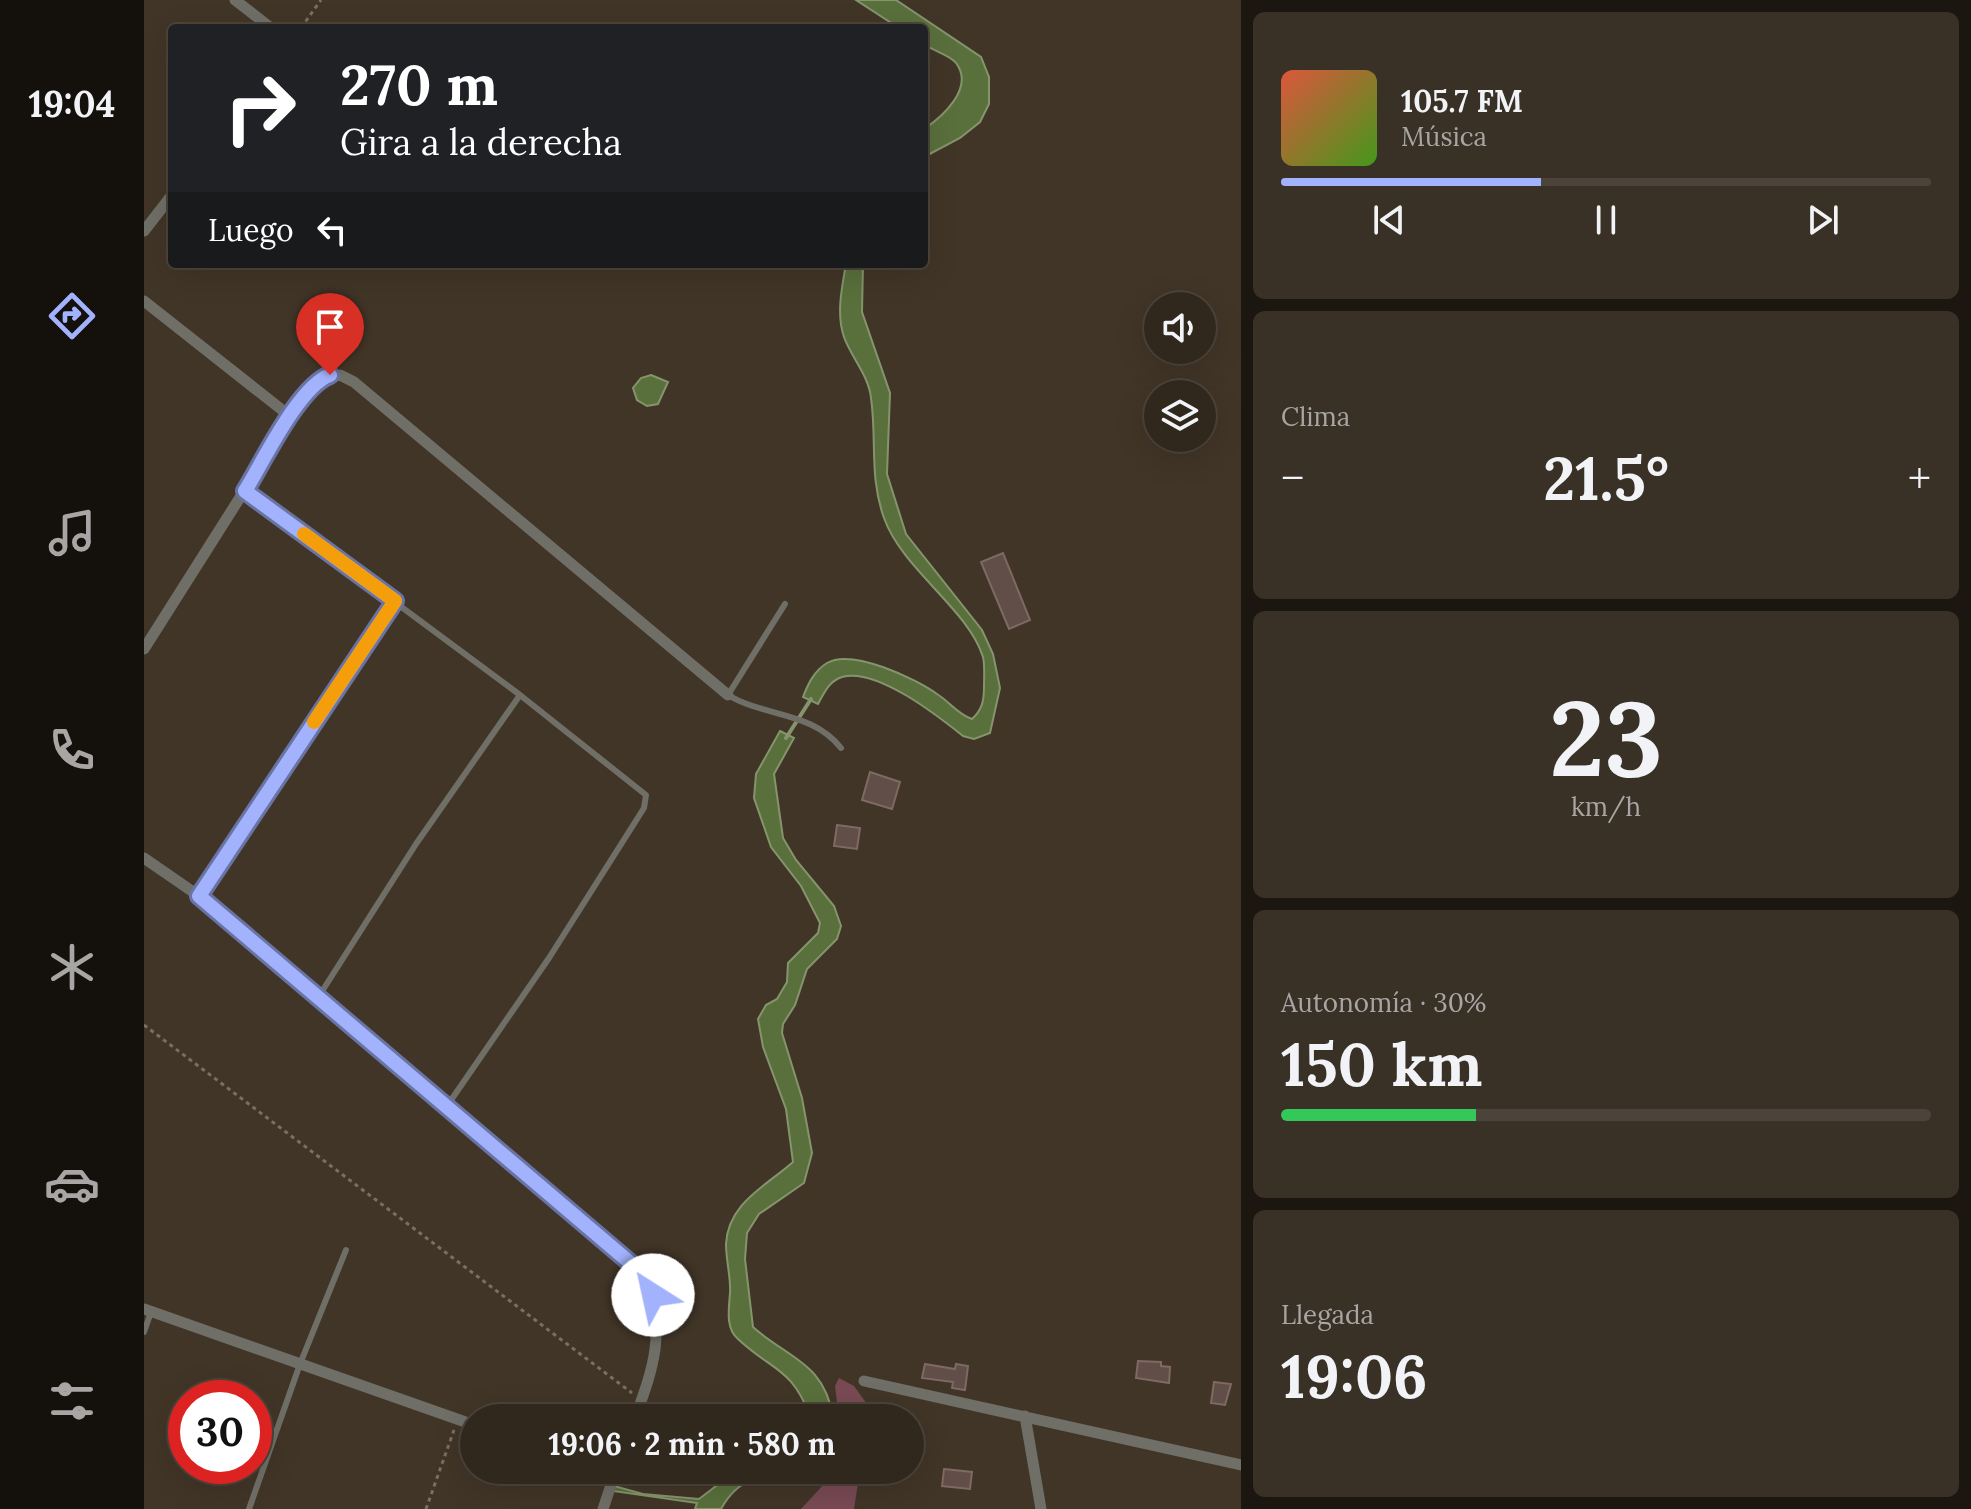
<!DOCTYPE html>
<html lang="es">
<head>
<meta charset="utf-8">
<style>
	:root { --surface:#31281d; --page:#393026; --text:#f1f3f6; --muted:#a8a6a4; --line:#4c443b; --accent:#a2b2fd }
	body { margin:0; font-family:Lora,serif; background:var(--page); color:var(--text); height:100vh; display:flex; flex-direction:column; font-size:30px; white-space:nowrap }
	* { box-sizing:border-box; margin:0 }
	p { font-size:26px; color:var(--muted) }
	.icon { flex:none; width:44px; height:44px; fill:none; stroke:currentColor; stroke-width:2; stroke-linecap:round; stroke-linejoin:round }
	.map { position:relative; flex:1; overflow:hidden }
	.drawer { display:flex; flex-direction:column; gap:12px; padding:12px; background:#1b1610; width:730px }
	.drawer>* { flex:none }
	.banner { position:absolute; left:24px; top:24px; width:760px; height:244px; border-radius:8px; box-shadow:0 8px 32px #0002,0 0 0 2px var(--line); background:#202124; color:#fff; overflow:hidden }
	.fabs { position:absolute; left:1000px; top:292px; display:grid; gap:16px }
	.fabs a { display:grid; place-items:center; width:72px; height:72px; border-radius:50%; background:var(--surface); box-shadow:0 8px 32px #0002,0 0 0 2px var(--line); font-size:40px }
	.speed { position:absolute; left:24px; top:1380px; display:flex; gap:16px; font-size:40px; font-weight:700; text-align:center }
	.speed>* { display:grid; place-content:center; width:104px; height:104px; border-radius:50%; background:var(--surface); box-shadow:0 8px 32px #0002,0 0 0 2px var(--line); line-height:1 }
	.speed .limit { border:12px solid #d22; background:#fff; color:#111 }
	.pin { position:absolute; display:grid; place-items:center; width:68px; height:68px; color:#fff; margin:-82px -34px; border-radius:50% 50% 50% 0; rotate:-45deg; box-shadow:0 0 8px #0007 }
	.pin .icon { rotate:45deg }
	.me { position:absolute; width:88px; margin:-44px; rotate:325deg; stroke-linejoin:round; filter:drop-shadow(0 0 6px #0008) }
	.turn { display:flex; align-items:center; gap:28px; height:168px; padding:0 40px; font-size:36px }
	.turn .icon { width:104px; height:104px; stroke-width:2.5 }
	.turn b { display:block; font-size:56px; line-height:68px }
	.then { display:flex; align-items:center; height:76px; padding:0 40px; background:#0003; gap:16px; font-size:30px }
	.big { font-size:60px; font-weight:700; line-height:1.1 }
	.drawer .card { flex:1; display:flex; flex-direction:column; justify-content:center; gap:12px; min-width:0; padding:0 28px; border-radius:12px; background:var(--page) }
	.drawer .dial { align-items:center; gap:0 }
	.dial b { font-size:104px; line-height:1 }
	.song { display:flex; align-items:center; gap:24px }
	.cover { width:96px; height:96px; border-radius:12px; background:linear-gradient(135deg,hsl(10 70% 55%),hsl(100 70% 35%)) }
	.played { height:8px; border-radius:4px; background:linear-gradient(90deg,var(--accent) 40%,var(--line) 40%) }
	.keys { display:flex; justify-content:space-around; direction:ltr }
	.heat { display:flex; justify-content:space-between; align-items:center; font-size:44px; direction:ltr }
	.charge { height:12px; border-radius:6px; background:linear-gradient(90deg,#34c759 30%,var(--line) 0) }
	.trip { position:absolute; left:316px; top:1404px; width:464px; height:80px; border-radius:40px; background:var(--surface); box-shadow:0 8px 32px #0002,0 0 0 2px var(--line); font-weight:700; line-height:80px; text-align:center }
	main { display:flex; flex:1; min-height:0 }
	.menu { display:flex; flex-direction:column; width:144px; justify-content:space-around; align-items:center; background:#14100c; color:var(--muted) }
	.menu .icon { width:56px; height:56px }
	.menu .selected { color:var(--accent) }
	.menu b { font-size:36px; color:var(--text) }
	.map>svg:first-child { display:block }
	.green { fill:#794a54 }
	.water { fill:#59703c; stroke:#86946d; stroke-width:2 }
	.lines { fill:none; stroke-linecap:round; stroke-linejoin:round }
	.stream { stroke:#86946d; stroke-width:4 }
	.building { fill:#624e48; stroke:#7e6963; stroke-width:2 }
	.path { stroke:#7a6f62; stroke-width:3; stroke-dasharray:4 4; stroke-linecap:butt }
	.service { stroke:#706f67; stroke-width:6 }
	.minor { stroke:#706f67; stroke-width:11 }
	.route-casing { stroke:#6974a4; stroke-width:20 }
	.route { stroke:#a2b2fd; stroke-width:14 }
	.slow { stroke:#f59e0b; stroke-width:14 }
</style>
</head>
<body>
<main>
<nav class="menu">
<b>19:04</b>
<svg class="icon selected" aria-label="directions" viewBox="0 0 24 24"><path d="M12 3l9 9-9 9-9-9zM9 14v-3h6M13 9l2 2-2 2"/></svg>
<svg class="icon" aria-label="music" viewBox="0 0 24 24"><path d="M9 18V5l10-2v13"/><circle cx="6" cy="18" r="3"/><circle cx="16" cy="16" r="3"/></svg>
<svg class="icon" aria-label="phone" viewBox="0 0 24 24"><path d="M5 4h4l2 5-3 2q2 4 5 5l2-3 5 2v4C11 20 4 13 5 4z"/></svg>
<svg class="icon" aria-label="climate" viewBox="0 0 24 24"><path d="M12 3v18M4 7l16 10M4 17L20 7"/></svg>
<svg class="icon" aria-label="car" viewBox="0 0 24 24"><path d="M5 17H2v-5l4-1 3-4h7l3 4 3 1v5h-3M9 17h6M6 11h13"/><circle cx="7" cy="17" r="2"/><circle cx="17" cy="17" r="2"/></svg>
<svg class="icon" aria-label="filters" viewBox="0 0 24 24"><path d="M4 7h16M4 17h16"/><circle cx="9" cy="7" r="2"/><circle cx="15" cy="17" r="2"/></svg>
</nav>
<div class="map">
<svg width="1097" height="1509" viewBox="0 0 1097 1509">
	<rect width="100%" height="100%" fill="#413527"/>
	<path class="green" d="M695 1378 710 1386 733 1418H695L691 1386Z
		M693 1470H716L710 1509H657Z"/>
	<path class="water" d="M712 0H752L837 57 845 77V104L836 122 816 138 780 157V129C798 117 831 88 812 63 806 55 789 51 780 44V28H755Z
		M702 264H719L718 312 746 393 743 474 762 534 838 630 849 654 856 688 846 733 830 739 819 736C794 716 732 667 698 677 685 681 680 693 674 704L659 697C664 684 670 671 683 663 708 648 772 679 793 694 806 702 813 714 828 719 838 710 840 701 840 687 840 678 841 665 839 657 824 609 758 569 740 518 725 476 733 440 727 398 725 376 707 357 700 337 692 314 698 287 702 264Z
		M507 375 524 382 514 404 503 406 493 400 489 388 497 378Z
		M636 731 650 738 630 774 639 838 652 860 690 906 697 926 693 939 663 969 651 1005 639 1024 638 1033 658 1098 668 1153 660 1183 615 1214 603 1233 601 1259 609 1327C643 1358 681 1362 689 1418H667C647 1366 629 1372 594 1339 581 1328 585 1308 586 1293 587 1277 582 1261 582 1244 584 1203 622 1186 649 1162L642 1109 619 1047 614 1019 622 1005 633 999 643 982 644 963 674 933 676 923 657 886 627 847 610 798 612 774Z
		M593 1470H680L676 1475C635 1480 602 1464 577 1509H551L553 1503 469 1491 470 1486 499 1494 555 1499Z"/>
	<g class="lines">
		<path class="stream" d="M642 738 667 699"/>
	</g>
	<path class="building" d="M859 553 886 620 865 629 837 562Z
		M726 772 756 782 748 809 718 800Z
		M693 825 716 828 713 849 690 846Z
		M994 1361 1017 1362V1366L1026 1367 1025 1383 992 1378Z
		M781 1364 811 1369 812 1364 824 1366 821 1390 808 1388 809 1382 778 1378Z
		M1070 1382 1087 1384 1081 1405 1067 1403Z
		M800 1469 828 1472 826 1489 798 1486Z"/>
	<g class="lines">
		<path class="path" d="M157 28 177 0
			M0 1025 488 1393
			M282 1509 310 1430"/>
		<path class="service" d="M101 491 376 695 502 795 500 808 405 958 303 1106
			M641 604 584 695C620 717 668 711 697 748
			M55 896 251 601
			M175 996 272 844 376 695
			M0 1332 7 1312
			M105 1509 156 1364 202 1250"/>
		<path class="minor" d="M91 0 127 28
			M0 231 28 195
			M0 301 147 417
			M0 649 147 417 175 379 196 375 210 382 584 695
			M0 858 55 896 175 996 504 1278C520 1335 511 1364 491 1418
			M0 1309 330 1425
			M720 1381 1097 1465
			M881 1416 897 1509
			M459 1509 472 1470"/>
	</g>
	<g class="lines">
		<defs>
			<path id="route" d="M186 375C155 386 119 462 101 491L251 601 55 896 504 1278 509 1295"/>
		</defs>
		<use href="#route" class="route-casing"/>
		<use href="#route" class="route"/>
		<path class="slow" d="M160 534 251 601 170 722"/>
	</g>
</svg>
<div class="fabs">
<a><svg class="icon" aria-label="sound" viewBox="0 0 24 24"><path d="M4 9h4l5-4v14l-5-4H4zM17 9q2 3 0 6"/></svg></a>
<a><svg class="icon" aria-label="layers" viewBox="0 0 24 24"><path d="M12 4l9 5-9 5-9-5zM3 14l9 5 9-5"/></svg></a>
</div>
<div class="speed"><div class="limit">30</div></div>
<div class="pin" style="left:186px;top:375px;background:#d93025"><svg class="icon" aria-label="arrive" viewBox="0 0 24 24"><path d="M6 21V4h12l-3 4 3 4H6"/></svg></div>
<svg class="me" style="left:509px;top:1295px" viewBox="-20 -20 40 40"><circle r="19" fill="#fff"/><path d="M0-13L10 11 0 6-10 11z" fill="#a2b2fd"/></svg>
<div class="trip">19:06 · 2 min · 580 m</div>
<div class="banner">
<div class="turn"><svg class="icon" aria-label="right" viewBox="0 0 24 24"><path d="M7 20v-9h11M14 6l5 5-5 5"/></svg><div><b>270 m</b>Gira a la derecha</div></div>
<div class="then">Luego<svg class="icon" aria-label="left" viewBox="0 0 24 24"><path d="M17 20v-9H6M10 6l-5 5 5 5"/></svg></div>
</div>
</div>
<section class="drawer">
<div class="card">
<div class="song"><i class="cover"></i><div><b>105.7 FM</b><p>Música</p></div></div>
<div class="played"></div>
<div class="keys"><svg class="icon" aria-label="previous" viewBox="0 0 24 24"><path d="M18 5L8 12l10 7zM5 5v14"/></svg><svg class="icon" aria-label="pause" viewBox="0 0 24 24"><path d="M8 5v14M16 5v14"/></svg><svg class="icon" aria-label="next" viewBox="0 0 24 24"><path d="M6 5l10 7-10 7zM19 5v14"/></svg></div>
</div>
<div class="card"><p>Clima</p>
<div class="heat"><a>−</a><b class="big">21.5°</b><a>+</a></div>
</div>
<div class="card dial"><b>23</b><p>km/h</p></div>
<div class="card"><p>Autonomía · 30%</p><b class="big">150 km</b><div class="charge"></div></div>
<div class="card"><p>Llegada</p><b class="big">19:06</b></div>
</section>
</main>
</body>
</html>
